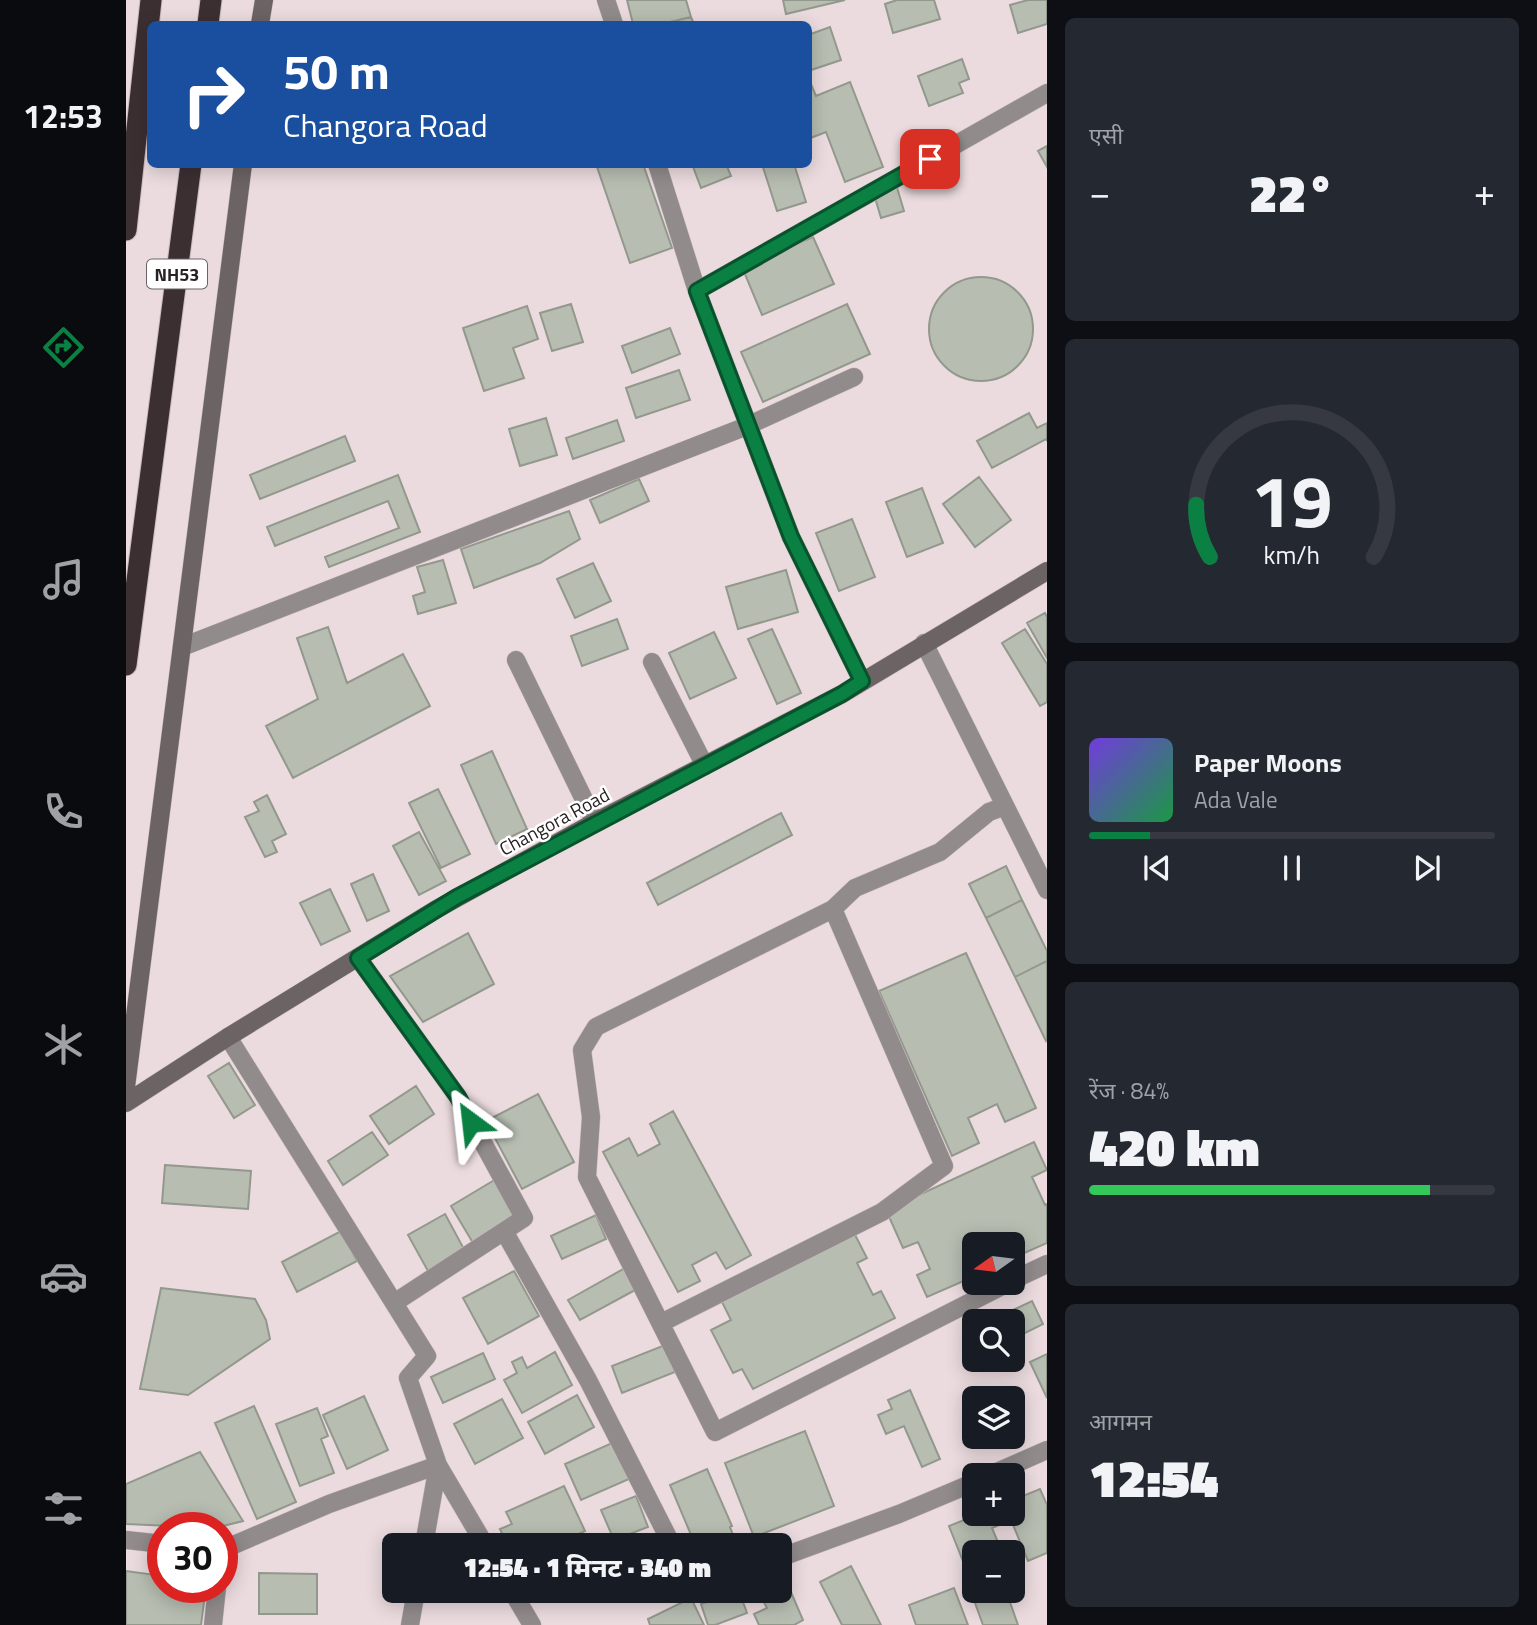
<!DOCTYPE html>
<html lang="hi">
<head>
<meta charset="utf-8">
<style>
	:root { --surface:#171b24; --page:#242831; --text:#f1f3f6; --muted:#9ea1a6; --line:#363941; --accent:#0b8043 }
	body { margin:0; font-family:"Titillium Web","Noto Sans Devanagari",sans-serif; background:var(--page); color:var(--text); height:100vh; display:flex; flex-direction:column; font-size:26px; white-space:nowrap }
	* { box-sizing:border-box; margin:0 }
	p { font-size:23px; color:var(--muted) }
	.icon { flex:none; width:38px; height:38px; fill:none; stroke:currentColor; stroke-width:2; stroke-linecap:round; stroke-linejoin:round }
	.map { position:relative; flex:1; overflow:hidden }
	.sheet { display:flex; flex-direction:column; gap:18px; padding:18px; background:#0d0f14; width:490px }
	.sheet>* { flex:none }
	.hud { position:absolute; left:21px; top:21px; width:665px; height:147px; border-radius:10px; box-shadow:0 4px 18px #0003; background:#1a4fa0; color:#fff; overflow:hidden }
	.needle { width:46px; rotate:256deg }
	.buttons { position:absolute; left:836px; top:1232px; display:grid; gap:14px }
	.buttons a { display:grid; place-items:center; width:63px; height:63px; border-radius:10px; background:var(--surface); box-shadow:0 4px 18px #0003; font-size:35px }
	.speed { position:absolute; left:21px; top:1512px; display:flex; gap:14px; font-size:35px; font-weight:700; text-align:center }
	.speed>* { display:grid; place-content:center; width:91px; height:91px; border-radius:50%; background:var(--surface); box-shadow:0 4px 18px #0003; line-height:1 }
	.speed .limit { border:10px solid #d22; background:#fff; color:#111 }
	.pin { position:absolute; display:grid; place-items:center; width:60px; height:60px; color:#fff; margin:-30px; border-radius:14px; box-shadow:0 4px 10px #0006 }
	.me { position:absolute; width:77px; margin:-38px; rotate:330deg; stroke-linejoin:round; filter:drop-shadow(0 0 5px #0008) }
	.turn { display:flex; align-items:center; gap:24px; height:147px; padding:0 21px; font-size:32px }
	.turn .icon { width:91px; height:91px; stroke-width:2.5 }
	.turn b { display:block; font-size:49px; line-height:60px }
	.big { font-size:52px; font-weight:800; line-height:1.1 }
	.sheet .tile { flex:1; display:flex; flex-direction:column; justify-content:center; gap:10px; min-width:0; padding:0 24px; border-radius:10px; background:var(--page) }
	.sheet .dial { align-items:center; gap:0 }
	.dial svg { height:182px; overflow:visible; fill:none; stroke:var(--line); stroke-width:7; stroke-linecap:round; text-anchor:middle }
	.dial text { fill:var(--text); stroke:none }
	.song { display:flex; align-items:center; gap:21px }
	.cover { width:84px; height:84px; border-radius:10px; background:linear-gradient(135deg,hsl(260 70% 55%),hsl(140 70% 35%)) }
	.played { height:7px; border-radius:4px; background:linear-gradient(90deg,var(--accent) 15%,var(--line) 15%) }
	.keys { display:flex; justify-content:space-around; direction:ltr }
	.heat { display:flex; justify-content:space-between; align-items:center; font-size:38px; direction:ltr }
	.charge { height:10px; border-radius:5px; background:linear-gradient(90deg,#34c759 84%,var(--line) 0) }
	.trip { position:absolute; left:256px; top:1533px; width:410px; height:70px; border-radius:10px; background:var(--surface); box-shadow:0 4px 18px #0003; font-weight:800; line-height:70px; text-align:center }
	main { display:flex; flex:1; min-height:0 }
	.tabs { display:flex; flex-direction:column; width:126px; justify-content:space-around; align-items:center; background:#090b0e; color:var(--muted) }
	.tabs .icon { width:49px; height:49px }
	.tabs .active { color:var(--accent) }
	.tabs b { font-size:32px; color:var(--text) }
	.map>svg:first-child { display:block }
	.building { fill:#b7bdb1; stroke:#93988d; stroke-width:2 }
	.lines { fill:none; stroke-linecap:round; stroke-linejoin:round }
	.street-casing { stroke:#c8babd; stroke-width:19 }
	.secondary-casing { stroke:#c8babd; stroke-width:19 }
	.highway-casing { stroke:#c8babd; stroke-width:23 }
	.street { stroke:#918b8c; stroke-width:18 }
	.secondary { stroke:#6c6365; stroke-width:18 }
	.highway { stroke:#3b2f32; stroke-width:21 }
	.route-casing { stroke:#07532c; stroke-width:18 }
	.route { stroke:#0b8043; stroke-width:12 }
	.labels { text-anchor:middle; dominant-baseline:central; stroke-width:5; stroke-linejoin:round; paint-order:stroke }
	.shield { fill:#fff; stroke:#686464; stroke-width:2 }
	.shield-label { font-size:18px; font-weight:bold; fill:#272122 }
	.street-label { font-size:19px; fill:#272122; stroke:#fff }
</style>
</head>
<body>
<main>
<nav class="tabs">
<b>12:53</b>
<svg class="icon active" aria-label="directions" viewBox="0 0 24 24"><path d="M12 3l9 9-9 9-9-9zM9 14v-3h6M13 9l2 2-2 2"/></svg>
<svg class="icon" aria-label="music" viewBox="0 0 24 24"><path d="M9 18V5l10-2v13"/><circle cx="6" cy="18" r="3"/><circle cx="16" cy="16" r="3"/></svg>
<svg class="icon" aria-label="phone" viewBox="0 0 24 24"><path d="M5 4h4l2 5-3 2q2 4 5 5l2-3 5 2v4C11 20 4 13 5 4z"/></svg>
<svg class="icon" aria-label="climate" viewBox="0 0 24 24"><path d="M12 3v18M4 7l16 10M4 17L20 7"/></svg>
<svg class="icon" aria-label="car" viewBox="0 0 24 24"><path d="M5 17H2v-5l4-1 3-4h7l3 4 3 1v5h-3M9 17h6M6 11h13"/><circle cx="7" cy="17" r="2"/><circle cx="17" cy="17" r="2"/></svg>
<svg class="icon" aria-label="filters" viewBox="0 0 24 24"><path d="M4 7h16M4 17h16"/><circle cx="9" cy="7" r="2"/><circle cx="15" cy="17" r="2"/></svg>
</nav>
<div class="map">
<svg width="921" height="1625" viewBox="0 0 921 1625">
	<rect width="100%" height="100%" fill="#ebdbdf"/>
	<path class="building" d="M501 0H560L565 17 536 24H507Z
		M657 0H719L660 14Z
		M771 0H808L814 19 767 33 759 4Z
		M902 0H921V24L892 33 884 5Z
		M565 17 568 24H536Z
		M704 27 715 60 682 71V35Z
		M836 59 843 79 833 83 837 93 803 106 792 76Z
		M682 77 690 96 724 82 757 167 719 182 700 132 682 139Z
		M921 146V167L912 151Z
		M470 164H517L546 248 504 263Z
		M566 164H600L605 176 575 188Z
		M636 164H668L680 202 651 211Z
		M770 184 778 211 755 218 747 191Z
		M687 237 708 284 636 315 616 267Z
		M803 329a52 52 0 1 1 104 0a52 52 0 1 1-104 0Z
		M445 304 457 342 426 351 414 313Z
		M721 304 744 354 637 402 615 352Z
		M401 306 412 339 387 348 398 378 358 391 337 328Z
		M544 328 554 354 506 373 496 346Z
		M553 370 564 400 510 418 500 388Z
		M903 413 911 428 921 423V441L920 439 866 468 851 441Z
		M420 418 431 455 394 466 383 429Z
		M491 420 498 441 447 459 440 438Z
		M219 436 229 461 134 499 124 475Z
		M272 475 294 532 203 567 199 557 273 528 262 501 149 546 141 527Z
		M853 477 885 520 849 547 817 504Z
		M513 479 523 501 474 523 464 500Z
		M796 488 817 543 781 557 760 502Z
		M443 511 454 539 414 563 348 588 335 549Z
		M726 519 749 577 713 591 690 533Z
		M317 560 330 603 292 614 287 596 299 592 291 567Z
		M467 563 485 601 449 618 431 579Z
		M660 570 672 612 612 629 600 587Z
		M919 613 921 617V658L901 623Z
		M491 619 502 649 456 666 445 636Z
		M202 627 221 683 277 654 304 706 167 778 140 726 192 699 171 638Z
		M646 629 675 693 651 704 622 639Z
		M899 629 921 664V702L914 706 876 643Z
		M588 632 610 678 564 699 543 653Z
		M366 751 401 829 370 844 335 765Z
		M312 789 344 854 315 868 283 803Z
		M141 795 160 834 146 841 151 852 139 857 119 817 133 811 128 802Z
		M655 813 666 835 532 905 521 883Z
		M293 832 320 881 293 895 267 846Z
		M880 866 896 900 860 918 843 884Z
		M247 874 263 911 241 921 225 884Z
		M204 889 224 931 195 945 174 903Z
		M896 900 921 951V961L889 977 860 918Z
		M342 933 368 984 297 1022 264 976Z
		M840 953 910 1108 879 1122 871 1104 842 1118 853 1143 826 1156 753 991Z
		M921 961V1040L920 1041 889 977Z
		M103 1063 129 1105 108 1118 82 1076Z
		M290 1086 308 1114 263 1144 244 1116Z
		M412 1094 448 1162 396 1189 360 1121Z
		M547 1111 625 1255 600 1269 590 1252 566 1265 574 1281 552 1292 477 1152 503 1138 512 1156 534 1144 524 1124Z
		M246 1132 262 1155 217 1185 202 1161Z
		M908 1142 921 1170 906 1177 919 1205 921 1204V1243L887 1258V1244H849V1276L801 1297 791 1275 804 1269 792 1242 777 1248 760 1210Z
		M39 1165 125 1171 122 1209 36 1203Z
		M370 1179 393 1216 347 1243 325 1206Z
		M319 1214 339 1251 302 1271 282 1235Z
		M470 1215 480 1239 436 1259 425 1236Z
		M726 1229 741 1258 731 1263 747 1295 755 1291 769 1318 627 1389 616 1369 607 1373 585 1330 605 1320 593 1296Z
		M215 1231 231 1261 171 1292 156 1262Z
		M499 1268 511 1289 454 1320 442 1300Z
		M388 1271 413 1316 362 1344 337 1298Z
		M35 1288 129 1299 140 1320 144 1339 62 1395 14 1389Z
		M906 1301 917 1324 887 1339V1321H864Z
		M539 1345 549 1372 496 1393 486 1366Z
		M429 1352 446 1385 396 1413 378 1380 391 1373 386 1362 396 1357 401 1368Z
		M357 1353 369 1379 317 1403 305 1377Z
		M921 1354V1398L904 1362Z
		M784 1390 814 1459 796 1467 778 1426 760 1434 752 1415 766 1409 762 1400Z
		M451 1395 468 1427 419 1454 402 1422Z
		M238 1396 262 1450 221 1469 197 1415Z
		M376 1399 397 1438 349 1464 328 1424Z
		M128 1406 170 1502 131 1519 89 1423Z
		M191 1408 202 1436 195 1439 208 1473 174 1486 150 1424Z
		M679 1431 708 1506 628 1537 599 1463Z
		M486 1443 503 1479 455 1500 439 1464Z
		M74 1452 117 1521 89 1528 0 1524V1484Z
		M581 1469 606 1526 604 1527 607 1535 591 1542 587 1534 568 1542 544 1485Z
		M438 1486 459 1531 429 1545H381L374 1529 386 1524 380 1512Z
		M914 1489 921 1505V1553L902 1561 885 1520 866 1528 876 1552H849L848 1589 823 1526 853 1514H887V1500Z
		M510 1496 522 1527 488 1540 475 1510Z
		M725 1566 755 1625H716L694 1582Z
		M0 1571 37 1576V1587H80L75 1625H0Z
		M133 1573 191 1574V1614H133Z
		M661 1583 677 1620 668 1625H633L628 1614 641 1608 634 1595 643 1591H653V1586Z
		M828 1588 842 1625H790L783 1605Z
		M613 1591 621 1613 589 1625H582L575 1604Z
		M874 1591H880L892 1625H857L848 1600Z
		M565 1598 578 1625H524L522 1619Z"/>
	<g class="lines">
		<defs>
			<path id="street" d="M480 0 488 24
				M531 164 571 291 665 537 736 681
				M571 291 921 93
				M798 643 921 890
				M56 647 621 426 728 377
				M390 660 469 822
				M526 662 579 766
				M879 806 863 812 814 852 729 888 707 909 470 1027 456 1050 465 1117 461 1177 589 1432 882 1283
				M232 958 332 1097 398 1218 268 1303
				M102 1037 301 1356 282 1378 312 1465 359 1545
				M378 1231 462 1380 546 1545
				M887 1280 921 1264
				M535 1323 756 1212 818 1166 707 909
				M864 1475 921 1450
				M0 1540 37 1544
				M298 1545 312 1465
				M96 1550 203 1504 312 1465
				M653 1558 773 1514 849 1482
				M386 1591 406 1625
				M87 1625 91 1587
				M284 1625 290 1591"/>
			<path id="secondary" d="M134 24 138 0
				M0 1087 117 164
				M0 1103 102 1037 309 910 469 822 716 694 921 571"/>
			<path id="highway" d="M82 24 85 0
				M0 230 25 0
				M0 665 65 164"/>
		</defs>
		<use href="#street" class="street-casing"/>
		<use href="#secondary" class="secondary-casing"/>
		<use href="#highway" class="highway-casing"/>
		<use href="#street" class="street"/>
		<use href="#secondary" class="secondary"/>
		<use href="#highway" class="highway"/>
	</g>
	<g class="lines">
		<defs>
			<path id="route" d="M345 1122 332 1097 232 958 331 897 716 694 736 681 665 537 571 291 804 159"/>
		</defs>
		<use href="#route" class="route-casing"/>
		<use href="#route" class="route"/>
	</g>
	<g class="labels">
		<rect class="shield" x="21" y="259.5" width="60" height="29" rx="5"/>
		<g class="shield-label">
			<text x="51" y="274">NH53</text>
		</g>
		<g class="street-label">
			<text transform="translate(428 821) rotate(-28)">Changora Road</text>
		</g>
	</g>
</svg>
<div class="buttons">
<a><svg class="needle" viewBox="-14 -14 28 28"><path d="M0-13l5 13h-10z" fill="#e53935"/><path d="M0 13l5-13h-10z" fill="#9ea1a6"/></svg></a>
<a><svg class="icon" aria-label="search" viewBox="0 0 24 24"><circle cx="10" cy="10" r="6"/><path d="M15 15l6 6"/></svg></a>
<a><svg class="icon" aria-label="layers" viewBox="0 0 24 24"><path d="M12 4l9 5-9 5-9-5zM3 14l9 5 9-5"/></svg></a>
<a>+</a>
<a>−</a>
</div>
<div class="speed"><div class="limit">30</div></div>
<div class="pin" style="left:804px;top:159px;background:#d93025"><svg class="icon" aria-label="arrive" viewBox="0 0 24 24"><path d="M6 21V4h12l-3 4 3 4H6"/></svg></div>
<svg class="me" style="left:345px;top:1122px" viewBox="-20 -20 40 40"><path d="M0-17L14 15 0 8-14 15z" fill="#0b8043" stroke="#fff" stroke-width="4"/></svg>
<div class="trip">12:54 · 1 मिनट · 340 m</div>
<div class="hud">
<div class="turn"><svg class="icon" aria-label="right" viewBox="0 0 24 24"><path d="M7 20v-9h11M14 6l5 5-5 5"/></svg><div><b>50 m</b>Changora Road</div></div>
</div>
</div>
<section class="sheet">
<div class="tile"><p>एसी</p>
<div class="heat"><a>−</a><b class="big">22°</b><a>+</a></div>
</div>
<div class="tile dial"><svg viewBox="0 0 100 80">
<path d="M14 69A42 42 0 1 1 86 69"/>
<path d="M14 69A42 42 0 0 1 8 46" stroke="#0b8043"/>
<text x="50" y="56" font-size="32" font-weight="700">19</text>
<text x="50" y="72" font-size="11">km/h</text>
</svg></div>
<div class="tile">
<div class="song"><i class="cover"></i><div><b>Paper Moons</b><p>Ada Vale</p></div></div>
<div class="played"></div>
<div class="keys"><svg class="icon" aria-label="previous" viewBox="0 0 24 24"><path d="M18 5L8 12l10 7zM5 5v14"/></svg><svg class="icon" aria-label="pause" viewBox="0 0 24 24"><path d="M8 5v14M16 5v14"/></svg><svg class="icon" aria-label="next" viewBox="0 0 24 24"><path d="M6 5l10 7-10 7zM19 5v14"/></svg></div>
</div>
<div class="tile"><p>रेंज · 84%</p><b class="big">420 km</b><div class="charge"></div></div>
<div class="tile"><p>आगमन</p><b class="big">12:54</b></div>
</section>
</main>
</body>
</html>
